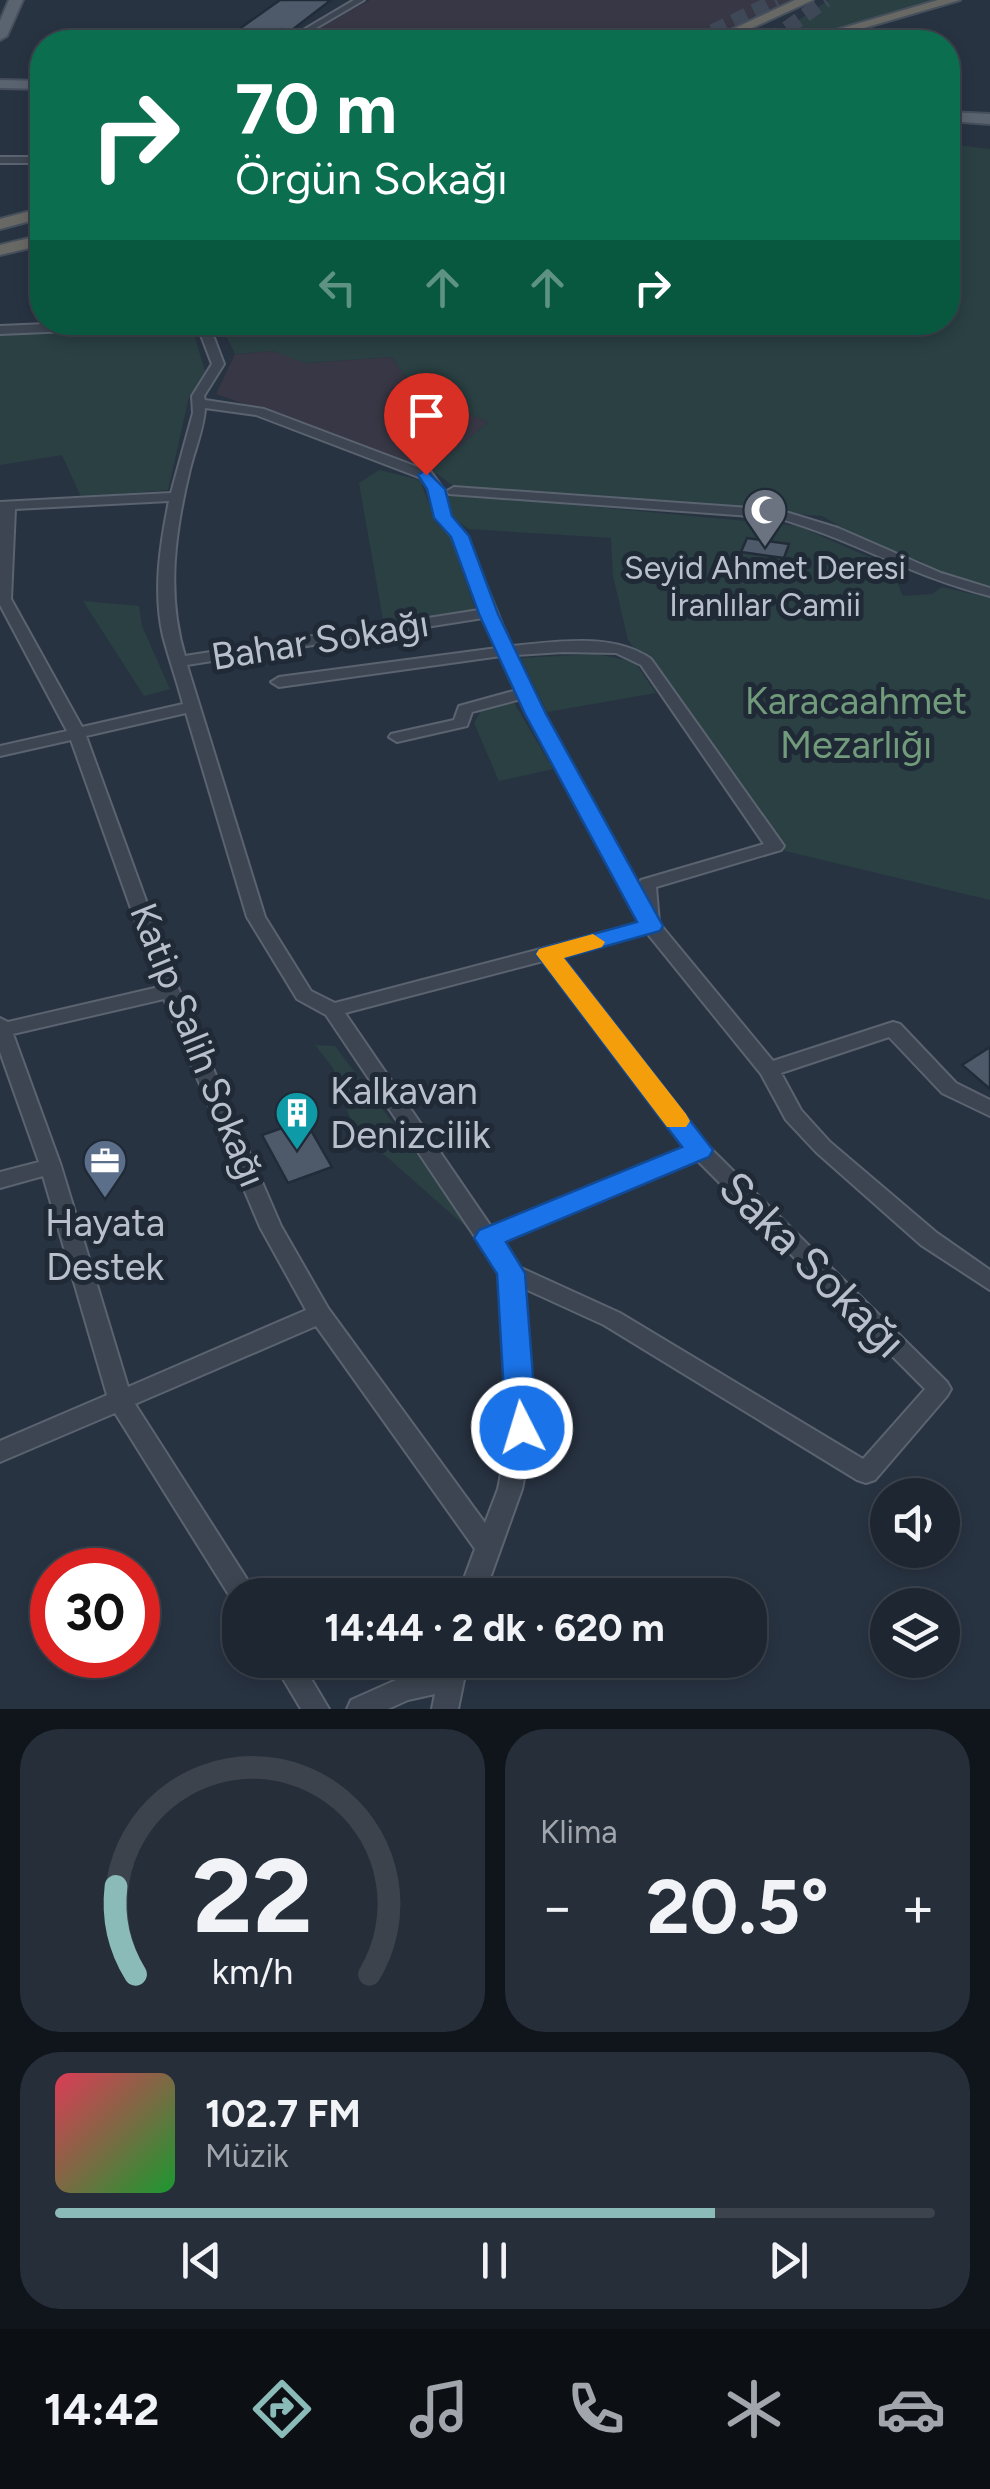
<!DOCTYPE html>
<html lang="tr">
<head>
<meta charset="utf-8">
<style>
	:root { --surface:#1e2632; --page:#262e3a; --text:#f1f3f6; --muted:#a1a5ac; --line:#3c434d; --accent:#8bbbb9 }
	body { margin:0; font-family:Figtree,sans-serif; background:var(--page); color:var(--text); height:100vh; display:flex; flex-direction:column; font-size:38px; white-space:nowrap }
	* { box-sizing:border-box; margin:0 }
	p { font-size:32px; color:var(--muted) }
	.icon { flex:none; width:55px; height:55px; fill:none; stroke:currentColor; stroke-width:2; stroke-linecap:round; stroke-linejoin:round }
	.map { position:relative; height:1709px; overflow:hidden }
	.details { display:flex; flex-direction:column; gap:20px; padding:20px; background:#10151c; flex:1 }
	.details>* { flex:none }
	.hud { position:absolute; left:30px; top:30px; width:930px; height:305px; border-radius:40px; box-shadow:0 5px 15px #0003,0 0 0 2px var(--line); background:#0b6e4f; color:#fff; overflow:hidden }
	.tools { position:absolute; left:870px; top:1478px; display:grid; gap:20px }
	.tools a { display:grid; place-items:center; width:90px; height:90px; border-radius:50%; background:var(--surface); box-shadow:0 5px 15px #0003,0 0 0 2px var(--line); font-size:50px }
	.speed { position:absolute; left:30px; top:1548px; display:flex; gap:20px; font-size:50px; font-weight:700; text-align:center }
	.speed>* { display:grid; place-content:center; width:130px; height:130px; border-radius:50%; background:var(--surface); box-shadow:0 5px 15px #0003,0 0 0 2px var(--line); line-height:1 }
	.speed .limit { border:15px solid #d22; background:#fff; color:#111 }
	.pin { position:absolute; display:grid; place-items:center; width:85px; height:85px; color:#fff; margin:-102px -42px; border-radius:50% 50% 50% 0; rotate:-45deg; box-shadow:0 0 10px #0007 }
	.pin .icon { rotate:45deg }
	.me { position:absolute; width:110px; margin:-55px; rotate:355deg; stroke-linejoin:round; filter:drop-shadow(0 0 8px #0008) }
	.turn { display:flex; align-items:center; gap:35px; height:210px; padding:0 40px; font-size:45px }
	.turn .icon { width:130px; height:130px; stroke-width:2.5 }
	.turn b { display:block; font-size:70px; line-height:85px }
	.lanes { display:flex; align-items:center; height:95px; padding:0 40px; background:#0003; justify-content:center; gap:50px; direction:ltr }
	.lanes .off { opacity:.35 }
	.big { font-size:75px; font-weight:700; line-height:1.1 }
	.details .card { flex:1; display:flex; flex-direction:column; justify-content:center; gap:15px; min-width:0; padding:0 35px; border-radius:40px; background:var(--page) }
	.details .dial { align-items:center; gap:0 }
	.dial svg { height:260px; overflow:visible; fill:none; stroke:var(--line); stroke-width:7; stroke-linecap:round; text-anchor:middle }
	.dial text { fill:var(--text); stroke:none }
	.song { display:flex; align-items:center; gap:30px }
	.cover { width:120px; height:120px; border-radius:15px; background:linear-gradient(135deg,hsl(350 70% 55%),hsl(130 70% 35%)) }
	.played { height:10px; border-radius:5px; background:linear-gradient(90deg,var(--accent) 75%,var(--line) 75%) }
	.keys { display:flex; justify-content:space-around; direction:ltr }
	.heat { display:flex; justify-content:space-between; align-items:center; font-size:55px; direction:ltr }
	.details .tiles { flex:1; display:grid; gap:20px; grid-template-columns:1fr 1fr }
	.card:last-child { grid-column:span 2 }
	.trip { position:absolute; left:222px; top:1578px; width:545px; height:100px; border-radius:40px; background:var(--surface); box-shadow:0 5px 15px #0003,0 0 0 2px var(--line); font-weight:700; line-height:100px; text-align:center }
	.menu { display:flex; height:160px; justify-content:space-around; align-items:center; background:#0c0f14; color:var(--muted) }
	.menu .icon { width:70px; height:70px }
	.menu .active { color:var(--accent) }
	.menu b { font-size:45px; color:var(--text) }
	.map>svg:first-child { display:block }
	.medical { fill:#383745 }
	.green { fill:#2a4043 }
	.building { fill:#4e5a6a; stroke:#222c39; stroke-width:2.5 }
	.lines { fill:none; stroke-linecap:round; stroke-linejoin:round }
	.trunk-tunnel { stroke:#3e4857; stroke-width:15; stroke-dasharray:15 8; stroke-linecap:butt }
	.minor-casing { stroke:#5a636f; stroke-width:4 }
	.secondary-casing { stroke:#5a636f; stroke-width:5 }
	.primary-casing { stroke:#454e5b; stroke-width:4 }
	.trunk-casing { stroke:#46505c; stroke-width:4 }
	.minor { fill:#3c4551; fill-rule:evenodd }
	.secondary { fill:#4a5464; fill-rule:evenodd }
	.primary { fill:#5a6471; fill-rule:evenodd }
	.trunk { fill:#686865; fill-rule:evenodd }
	.route { fill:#1a73e8; stroke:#114b97; stroke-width:2.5 }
	.slow { fill:#f59e0b }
	.labels { text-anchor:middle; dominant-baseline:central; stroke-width:10; stroke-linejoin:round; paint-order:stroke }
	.far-poi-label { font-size:32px; fill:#b9c0cb; stroke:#202a37 }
	.street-label { font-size:38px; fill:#b9c0cb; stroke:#202a37 }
	.park-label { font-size:38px; fill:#719b7a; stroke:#202a37 }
	.poi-label { font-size:38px; fill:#b9c0cb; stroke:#202a37; text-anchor:start }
	.near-street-label { font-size:45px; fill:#b9c0cb; stroke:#202a37 }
</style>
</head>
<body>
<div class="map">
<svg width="990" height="1709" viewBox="0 0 990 1709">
	<rect width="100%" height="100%" fill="#283342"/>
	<path class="medical" d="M370 0H790L724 34 697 42 449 39 444 42H294Z
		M273 351 306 363 392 357 416 392 488 422 432 470 216 394 235 354Z"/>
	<path class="green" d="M829 0H941L788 41H767Z
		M948 144 990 149V586L938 574 921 561 877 548 822 516 456 488 432 470 488 422 416 392 392 357 305 363 273 351 235 354 220 323 948 322Z
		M191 324 205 371 189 397 168 490 81 497 62 455 0 465V334Z
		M379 470 420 480 436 523 450 537 476 612 384 625 359 483Z
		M447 493 798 526 905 573 897 582 903 596 932 594 942 587 990 598V900L785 851 628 640 613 576 611 538 469 529 448 515Z
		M83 601 139 606 142 626 170 689 144 696Z
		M596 654 635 662 656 693 547 712 521 658Z
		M513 701 553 769 499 781 474 723 483 708Z
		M315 1045 335 1046 482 1241 353 1127 333 1068Z"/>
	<path class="building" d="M280 0H331L292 30 282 29 264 42H221Z
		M747 538 789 544 784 558 741 552Z
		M990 1047V1089L962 1065Z
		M305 1120 332 1167 288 1183 262 1135Z"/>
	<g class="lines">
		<path class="trunk-tunnel" d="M692 42 777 0
			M768 42 826 0"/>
		<defs>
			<path id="minor" d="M354 0H364L292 42H283Z
				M0 157H42V163H0Z
				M92 322H192L186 326 0 334V326Z
				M196 322H208L224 364 204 396 205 400 264 409 431 472 443 489 450 517 466 536 511 646C556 642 613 632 651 659L784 846 781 850 656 887 659 923 773 1061 893 1022 900 1024 956 1083 990 1100V1116L942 1093 889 1037 781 1073 801 1110 830 1142 937 1233 990 1270V1290L921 1245 816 1152 786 1120 761 1074 647 933 560 956 707 1145 947 1382 951 1389 947 1396 875 1480 866 1483 857 1480 604 1325 523 1288 534 1428 522 1489 484 1595H458L475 1549 316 1326 135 1404 252 1587 256 1595H240V1605L234 1603 115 1413 0 1462V1441L107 1395 43 1176 0 1188V1172L39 1162 0 1052V1018L8 1022 159 987 71 740 0 756V746L67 731 0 605V502L171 493 193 413 192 396 212 364ZM205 408 256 415 421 478 429 489 436 518 452 537 479 610 185 656C166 594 175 531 190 469 195 449 204 428 205 408ZM169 501C160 545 153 592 163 636 169 659 177 681 183 704L82 727 11 599 15 509ZM483 618 497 648 279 677 271 682 279 687 501 656 517 690 459 706 454 720 391 734 389 737 397 742 467 726 472 712 521 699 640 923 335 1003 311 991 265 917 187 665ZM563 652 616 653 641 665 764 844 641 880 638 887 554 735 516 655ZM186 713 247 917 297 999 326 1015 500 1274 510 1428 498 1489 485 1523 328 1308 281 1226 176 983 86 736ZM543 961 686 1147 492 1228 345 1013ZM164 999 260 1227 306 1310 128 1387 61 1166 13 1034ZM697 1160 925 1389 863 1459 620 1313 519 1267 502 1242Z
				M454 487 779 510 838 528 941 573 990 588V596C916 578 851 539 778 518L449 494 447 491Z
				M272 1660H300L329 1709H301Z
				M442 1660H468L458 1709H432L435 1694 408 1700 388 1709H347L351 1700 405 1676 440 1668Z"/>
			<path id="secondary" d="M451 38 487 42H445Z
				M644 38H679L685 42H638Z"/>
			<path id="primary" d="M9 0H23L7 36 0 40V21Z
				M0 80 42 81V89L0 88Z
				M948 112 990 114V124L948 121Z"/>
			<path id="trunk" d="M795 0H813L722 42H705Z
				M938 0H960L816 42H795Z
				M42 208V218L0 229V219Z
				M42 235V245L0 255V245Z"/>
		</defs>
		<use href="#minor" class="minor-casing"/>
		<use href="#secondary" class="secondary-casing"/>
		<use href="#primary" class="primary-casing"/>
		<use href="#trunk" class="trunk-casing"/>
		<use href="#minor" class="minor"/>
		<use href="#secondary" class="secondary"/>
		<use href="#primary" class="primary"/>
		<use href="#trunk" class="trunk"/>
	</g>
	<path class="route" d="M426 470 445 489 452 516 469 536 498 614 546 714 663 926 660 931 564 958 713 1150 709 1157 506 1242 525 1273 537 1428 532 1437 522 1441 511 1437 506 1428 497 1274 474 1238 479 1230 682 1147 536 954 539 949 637 922 525 714 479 614 451 537 434 518 427 489 418 475Z"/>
	<path class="slow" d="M593 934 605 942 602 947 564 958 686 1114 690 1121 686 1127H667L536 954 539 949Z"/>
	<defs>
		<symbol id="mosque-pin" viewBox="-11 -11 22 30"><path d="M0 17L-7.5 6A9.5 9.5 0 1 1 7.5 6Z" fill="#6b7280" stroke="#202a37"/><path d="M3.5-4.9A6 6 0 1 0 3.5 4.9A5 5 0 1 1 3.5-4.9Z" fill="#fff"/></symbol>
		<symbol id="building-pin" viewBox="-11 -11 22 30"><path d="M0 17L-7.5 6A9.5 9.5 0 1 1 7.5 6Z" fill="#0f9aa8" stroke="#202a37"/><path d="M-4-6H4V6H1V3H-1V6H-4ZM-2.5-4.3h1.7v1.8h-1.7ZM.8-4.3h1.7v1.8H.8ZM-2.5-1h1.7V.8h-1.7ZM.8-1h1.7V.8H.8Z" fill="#fff"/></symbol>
		<symbol id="office-pin" viewBox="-11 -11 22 30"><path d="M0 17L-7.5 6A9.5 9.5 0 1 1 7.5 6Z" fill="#5c6f8a" stroke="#202a37"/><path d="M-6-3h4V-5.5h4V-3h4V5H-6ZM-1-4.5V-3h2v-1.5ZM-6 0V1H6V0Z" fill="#fff"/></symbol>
	</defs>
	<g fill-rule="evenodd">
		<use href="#mosque-pin" x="740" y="485" width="50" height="68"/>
		<use href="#building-pin" x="272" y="1088" width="50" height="68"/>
		<use href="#office-pin" x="80" y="1136" width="50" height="68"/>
	</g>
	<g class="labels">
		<g class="far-poi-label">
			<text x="765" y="568">Seyid Ahmet Deresi<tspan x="765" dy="37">İranlılar Camii</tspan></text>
		</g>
		<g class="street-label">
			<text transform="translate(320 640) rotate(-9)">Bahar Sokağı</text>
			<text transform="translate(198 1045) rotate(68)">Katip Salih Sokağı</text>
		</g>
		<g class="park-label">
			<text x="856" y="701">Karacaahmet<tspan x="856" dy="44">Mezarlığı</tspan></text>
		</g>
		<g class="poi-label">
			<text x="330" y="1091">Kalkavan<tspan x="330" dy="44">Denizcilik</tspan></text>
			<text x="105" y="1223" text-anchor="middle">Hayata<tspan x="105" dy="44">Destek</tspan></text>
		</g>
		<g class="near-street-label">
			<text transform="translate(813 1264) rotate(45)">Saka Sokağı</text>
		</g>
	</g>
</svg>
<div class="tools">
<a><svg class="icon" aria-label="sound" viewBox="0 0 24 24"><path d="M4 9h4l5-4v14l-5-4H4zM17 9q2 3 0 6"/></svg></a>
<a><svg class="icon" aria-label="layers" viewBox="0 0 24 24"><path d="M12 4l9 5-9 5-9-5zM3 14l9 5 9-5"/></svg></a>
</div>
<div class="speed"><div class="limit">30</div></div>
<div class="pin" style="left:426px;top:475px;background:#d93025"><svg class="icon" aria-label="arrive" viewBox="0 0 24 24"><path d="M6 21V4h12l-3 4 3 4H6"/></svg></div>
<svg class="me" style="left:522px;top:1428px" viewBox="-20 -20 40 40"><circle r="17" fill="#1a73e8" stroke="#fff" stroke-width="3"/><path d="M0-11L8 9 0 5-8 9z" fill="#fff"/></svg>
<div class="trip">14:44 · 2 dk · 620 m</div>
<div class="hud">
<div class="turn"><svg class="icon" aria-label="right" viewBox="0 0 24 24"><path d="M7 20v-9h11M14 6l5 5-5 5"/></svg><div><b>70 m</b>Örgün Sokağı</div></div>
<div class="lanes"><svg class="icon off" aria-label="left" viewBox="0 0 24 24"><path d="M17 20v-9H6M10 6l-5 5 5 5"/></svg><svg class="icon off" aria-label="ahead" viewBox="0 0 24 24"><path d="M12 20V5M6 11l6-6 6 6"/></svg><svg class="icon off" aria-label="ahead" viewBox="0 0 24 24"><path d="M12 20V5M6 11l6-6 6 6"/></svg><svg class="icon" aria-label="right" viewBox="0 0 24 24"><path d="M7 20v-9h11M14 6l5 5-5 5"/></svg></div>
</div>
</div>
<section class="details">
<div class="tiles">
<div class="card dial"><svg viewBox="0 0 100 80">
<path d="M14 69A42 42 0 1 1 86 69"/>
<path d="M14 69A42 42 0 0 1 8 42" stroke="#8bbbb9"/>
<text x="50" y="56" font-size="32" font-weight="700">22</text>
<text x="50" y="72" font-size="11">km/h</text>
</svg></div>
<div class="card"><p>Klima</p>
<div class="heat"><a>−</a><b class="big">20.5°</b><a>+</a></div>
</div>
<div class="card">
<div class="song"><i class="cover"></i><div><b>102.7 FM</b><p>Müzik</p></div></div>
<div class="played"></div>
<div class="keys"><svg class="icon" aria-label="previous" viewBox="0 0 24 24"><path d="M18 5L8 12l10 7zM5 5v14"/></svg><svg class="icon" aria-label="pause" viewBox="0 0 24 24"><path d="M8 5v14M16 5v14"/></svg><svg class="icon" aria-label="next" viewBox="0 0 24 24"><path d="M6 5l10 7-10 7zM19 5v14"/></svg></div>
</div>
</div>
</section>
<nav class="menu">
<b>14:42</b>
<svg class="icon active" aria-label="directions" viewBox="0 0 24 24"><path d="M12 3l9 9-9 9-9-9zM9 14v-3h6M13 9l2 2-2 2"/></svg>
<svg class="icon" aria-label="music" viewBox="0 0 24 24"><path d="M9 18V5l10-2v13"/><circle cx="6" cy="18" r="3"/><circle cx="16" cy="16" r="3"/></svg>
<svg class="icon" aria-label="phone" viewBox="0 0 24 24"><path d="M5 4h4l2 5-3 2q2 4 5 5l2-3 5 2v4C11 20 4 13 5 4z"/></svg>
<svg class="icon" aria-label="climate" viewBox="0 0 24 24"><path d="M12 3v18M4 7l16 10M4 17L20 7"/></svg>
<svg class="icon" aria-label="car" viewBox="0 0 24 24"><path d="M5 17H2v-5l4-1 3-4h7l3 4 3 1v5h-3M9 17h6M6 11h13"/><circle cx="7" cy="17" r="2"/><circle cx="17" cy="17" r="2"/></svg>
</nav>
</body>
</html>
